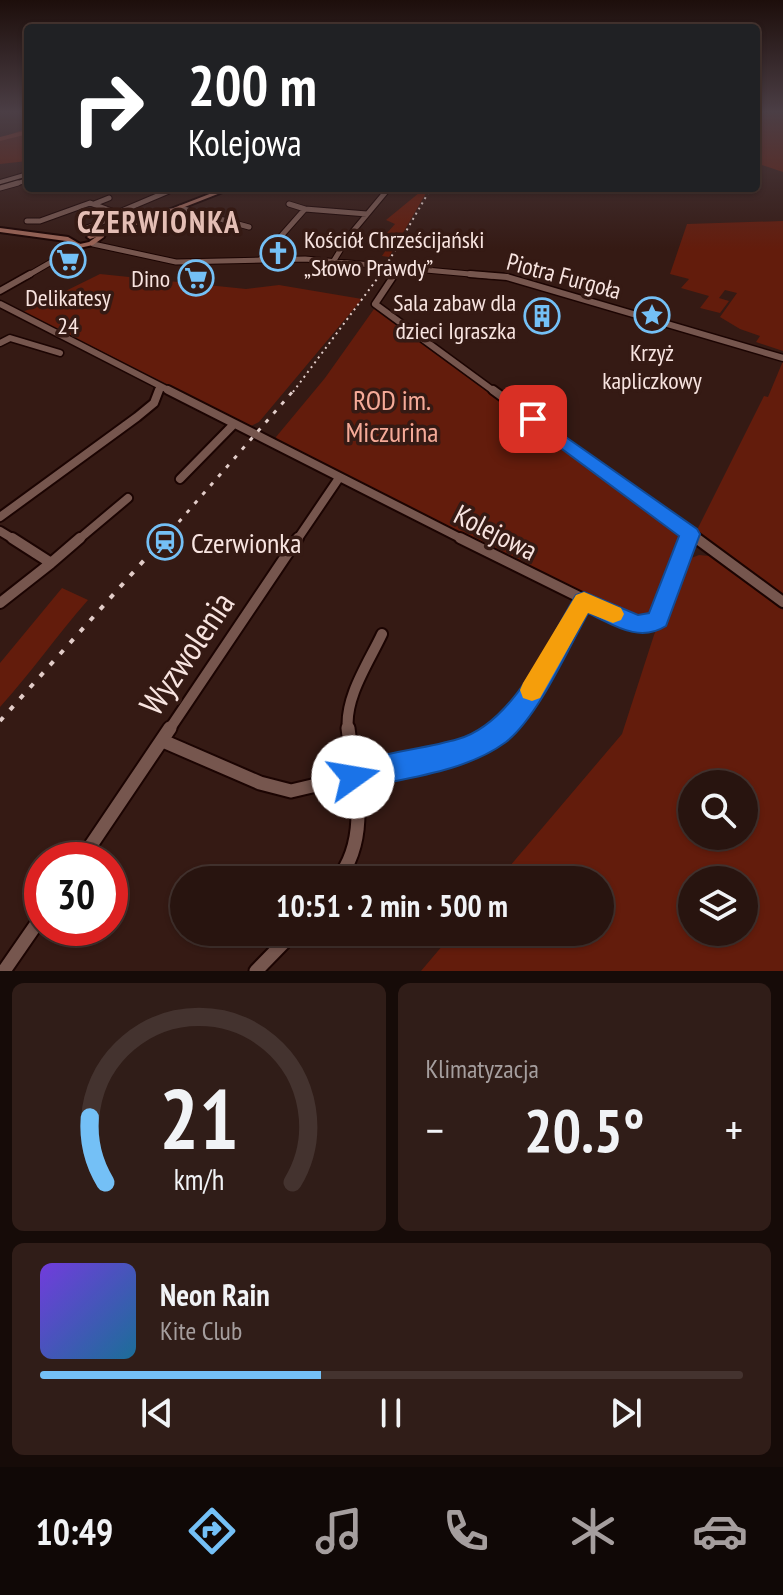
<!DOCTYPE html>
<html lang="pl">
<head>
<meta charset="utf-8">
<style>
	:root { --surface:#28140f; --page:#301d18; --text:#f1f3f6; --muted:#a59e9e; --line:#44332f; --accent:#74c0f6 }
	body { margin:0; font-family:"PT Sans Narrow",sans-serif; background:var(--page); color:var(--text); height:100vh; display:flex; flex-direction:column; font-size:30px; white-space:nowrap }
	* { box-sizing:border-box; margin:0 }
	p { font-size:26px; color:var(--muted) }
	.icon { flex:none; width:44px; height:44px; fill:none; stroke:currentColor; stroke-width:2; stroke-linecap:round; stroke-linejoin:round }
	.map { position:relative; height:971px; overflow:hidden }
	.details { display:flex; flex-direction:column; gap:12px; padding:12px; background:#160b08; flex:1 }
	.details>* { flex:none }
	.hud { position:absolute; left:24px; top:24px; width:736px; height:168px; border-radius:8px; box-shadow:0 2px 6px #0004,0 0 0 2px var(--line); background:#202124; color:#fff; overflow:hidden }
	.controls { position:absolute; left:678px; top:770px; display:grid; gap:16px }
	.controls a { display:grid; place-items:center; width:80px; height:80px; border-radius:50%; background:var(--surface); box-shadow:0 2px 6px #0004,0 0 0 2px var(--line); font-size:40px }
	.speed { position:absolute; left:24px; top:842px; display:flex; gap:16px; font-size:40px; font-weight:700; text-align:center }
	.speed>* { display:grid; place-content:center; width:104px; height:104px; border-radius:50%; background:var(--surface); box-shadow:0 2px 6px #0004,0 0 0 2px var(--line); line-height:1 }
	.speed .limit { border:12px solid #d22; background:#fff; color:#111 }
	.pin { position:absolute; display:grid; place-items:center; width:68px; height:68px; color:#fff; margin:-34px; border-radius:16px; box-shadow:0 4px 12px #0006 }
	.me { position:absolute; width:88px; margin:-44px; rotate:77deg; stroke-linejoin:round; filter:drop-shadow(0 0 6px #0008) }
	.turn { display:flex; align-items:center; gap:28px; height:168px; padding:0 32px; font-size:36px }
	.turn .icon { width:104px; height:104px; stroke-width:2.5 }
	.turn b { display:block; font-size:56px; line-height:68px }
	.big { font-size:60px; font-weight:700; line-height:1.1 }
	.details .widget { flex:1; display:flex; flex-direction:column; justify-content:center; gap:12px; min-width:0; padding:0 28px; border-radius:12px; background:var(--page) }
	.details .dial { align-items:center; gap:0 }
	.dial svg { height:208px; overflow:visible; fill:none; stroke:var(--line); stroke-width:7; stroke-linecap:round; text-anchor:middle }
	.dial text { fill:var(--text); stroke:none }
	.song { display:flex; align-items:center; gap:24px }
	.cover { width:96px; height:96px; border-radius:12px; background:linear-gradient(135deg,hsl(260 70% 55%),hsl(200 70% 35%)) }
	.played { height:8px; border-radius:4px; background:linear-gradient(90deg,var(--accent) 40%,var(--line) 40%) }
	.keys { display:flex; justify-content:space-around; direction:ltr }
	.heat { display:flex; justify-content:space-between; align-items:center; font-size:44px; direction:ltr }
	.details .tiles { flex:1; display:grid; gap:12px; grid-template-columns:1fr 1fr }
	.widget:last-child { grid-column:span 2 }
	.trip { position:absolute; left:170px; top:866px; width:444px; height:80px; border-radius:40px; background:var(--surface); box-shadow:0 2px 6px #0004,0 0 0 2px var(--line); font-weight:700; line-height:80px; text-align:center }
	.tab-bar { display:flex; height:128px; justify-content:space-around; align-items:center; background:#100806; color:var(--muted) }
	.tab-bar .icon { width:56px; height:56px }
	.tab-bar .selected { color:var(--accent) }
	.tab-bar b { font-size:36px; color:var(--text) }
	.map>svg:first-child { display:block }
	.green { fill:#631c0c; fill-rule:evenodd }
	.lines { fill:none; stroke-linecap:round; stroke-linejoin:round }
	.river { fill:#89311e; fill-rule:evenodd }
	.minor-far5-casing { stroke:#1b0402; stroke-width:6 }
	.minor-far4-casing { stroke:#1b0402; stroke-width:7 }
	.minor-far3-casing { stroke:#1b0402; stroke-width:9 }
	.minor-far2-casing { stroke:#1b0402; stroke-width:12 }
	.minor-far1-casing { stroke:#1b0402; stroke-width:14 }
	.minor-casing { stroke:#1b0402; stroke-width:17 }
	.major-casing { stroke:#1b0402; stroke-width:4 }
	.minor-far5 { stroke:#76564e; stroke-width:4 }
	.minor-far4 { stroke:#76564e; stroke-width:5 }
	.minor-far3 { stroke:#76564e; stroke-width:6 }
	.minor-far2 { stroke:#76564e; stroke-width:8 }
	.minor-far1 { stroke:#76564e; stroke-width:10 }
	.minor { stroke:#76564e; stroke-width:13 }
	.major { fill:#9a6456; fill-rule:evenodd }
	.rail-far2 { stroke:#e2cdc9; stroke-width:2; stroke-dasharray:2 4; stroke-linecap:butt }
	.rail-far1 { stroke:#e2cdc9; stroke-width:3; stroke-dasharray:4 8; stroke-linecap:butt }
	.rail { stroke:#e2cdc9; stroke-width:4; stroke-dasharray:5 10; stroke-linecap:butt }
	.route { fill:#1a73e8; stroke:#114b97; stroke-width:2 }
	.slow { fill:#f59e0b }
	.labels { text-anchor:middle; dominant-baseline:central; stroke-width:7; stroke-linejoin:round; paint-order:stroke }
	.far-poi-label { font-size:24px; fill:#f8e4e0; stroke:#351a14; text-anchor:end }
	.far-street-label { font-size:24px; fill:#f8e4e0; stroke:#351a14 }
	.park-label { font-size:28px; fill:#f5aa98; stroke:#351a14 }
	.street-label { font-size:28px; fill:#f8e4e0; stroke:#351a14 }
	.poi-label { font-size:28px; fill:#f8e4e0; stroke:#351a14; text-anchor:start }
	.far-district-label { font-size:30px; font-weight:bold; letter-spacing:2px; fill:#e4beb5; stroke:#351a14 }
	.near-street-label { font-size:34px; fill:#f8e4e0; stroke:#351a14 }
</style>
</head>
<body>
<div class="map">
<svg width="783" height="971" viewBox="0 0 783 971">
	<rect width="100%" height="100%" fill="#351a14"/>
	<path class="green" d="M756 113H783V172L756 163Z
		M28 128V161L0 164V138Z
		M425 188H429L389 257 382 256 390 244 378 243 395 224 386 220Z
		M783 221V351L756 342 760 336 740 329 720 317 737 293 725 290 719 298 729 301 720 313 700 308 709 296 681 288 689 279 670 274 687 224Z
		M100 274 246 289 279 285 362 299 259 422 251 426 23 312Z
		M374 309 683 535 652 614 640 620 625 616 277 441 276 437 325 378Z
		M783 361V597L695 534 764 396 768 397Z
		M699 555 709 556 783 610V971H421L454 932H600V880H498L622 734 654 635 686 560ZM692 784H744V836H692ZM692 880H744V932H692Z
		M62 588 88 600C57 635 31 673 0 707V663Z"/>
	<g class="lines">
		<path class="river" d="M28 130V134L0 141V137Z"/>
		<defs>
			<path id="minor-far5" d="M0 182 28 174
				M11 185 28 180"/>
			<path id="minor-far4" d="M0 188 18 183
				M94 204 109 198
				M289 204 305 209
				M180 208 249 227
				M117 213 176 188
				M27 221H40L90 203 117 213 115 217 171 211
				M87 228 115 217
				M93 244 176 262 305 259 492 276
				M260 260 305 209 367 214
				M333 262 349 236 389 188
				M27 276 79 246
				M394 276 399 268"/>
			<path id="minor-far3" d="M395 274 375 304 495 392
				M470 274 507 277 783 358
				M0 291 30 274
				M0 304 172 392
				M0 343 10 338 60 353
				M158 392 160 387"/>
			<path id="minor-far2" d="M168 390 464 540
				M493 390 698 540
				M180 479 234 424
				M0 517 137 417 154 403 159 390
				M0 531 15 540
				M78 540 128 498
				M297 540 339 478
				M688 540 690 534"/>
			<path id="minor-far1" d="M460 538 636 625H649L658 619 688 538
				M696 538 783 602
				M51 563 80 538
				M0 603 51 563 12 538
				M169 730 298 538
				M348 730C344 698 369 662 382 634
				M500 730 520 710 584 601"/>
			<path id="minor" d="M163 741 260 783 291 791 465 750 502 728
				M81 860 170 728
				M337 880C372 837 354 778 348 728
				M4 971 42 916
				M256 971 294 932"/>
			<path id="major" d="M225 188H233L149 221 104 235V237L93 245 79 248 66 241 0 232V228L68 237 80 244 89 242 96 237 90 239 87 237 88 236 145 219Z"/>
		</defs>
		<use href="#minor-far5" class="minor-far5-casing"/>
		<use href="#minor-far4" class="minor-far4-casing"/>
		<use href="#minor-far3" class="minor-far3-casing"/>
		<use href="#minor-far2" class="minor-far2-casing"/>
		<use href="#minor-far1" class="minor-far1-casing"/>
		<use href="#minor" class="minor-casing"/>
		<use href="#major" class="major-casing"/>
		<use href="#minor-far5" class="minor-far5"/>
		<use href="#minor-far4" class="minor-far4"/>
		<use href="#minor-far3" class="minor-far3"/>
		<use href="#minor-far2" class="minor-far2"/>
		<use href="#minor-far1" class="minor-far1"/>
		<use href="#minor" class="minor"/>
		<use href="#major" class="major"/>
		<path class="rail-far2" d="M293 392 383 271 431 188"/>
		<path class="rail-far1" d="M163 540 294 390"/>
		<path class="rail" d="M0 721 164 538"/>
	</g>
	<linearGradient id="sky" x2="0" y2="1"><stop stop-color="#1d0e0b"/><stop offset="0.45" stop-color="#4b3e45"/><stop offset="1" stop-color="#4b3e45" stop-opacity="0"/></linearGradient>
	<rect width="783" height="249" fill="url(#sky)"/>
	<path class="route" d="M533 414 697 529 700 534 666 626C639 643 614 625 588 613 568 649 538 717 506 742 464 773 403 778 353 790L344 786 340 777 344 767C380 752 421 750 458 739 514 723 548 642 576 595L584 592 638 615 649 613 679 536 527 423 525 419Z"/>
	<path class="slow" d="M584 592 621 608 624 614 621 620 613 623 588 613 540 698 532 701 523 698 520 690 523 683 576 595Z"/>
	<defs>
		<symbol id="church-ring" viewBox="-11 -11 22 22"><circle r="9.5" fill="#351a14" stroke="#74c0f6" stroke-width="1.5"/><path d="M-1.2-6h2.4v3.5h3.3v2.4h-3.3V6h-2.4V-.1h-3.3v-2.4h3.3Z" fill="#74c0f6"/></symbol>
		<symbol id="supermarket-ring" viewBox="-11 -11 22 22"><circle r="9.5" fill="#351a14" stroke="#74c0f6" stroke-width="1.5"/><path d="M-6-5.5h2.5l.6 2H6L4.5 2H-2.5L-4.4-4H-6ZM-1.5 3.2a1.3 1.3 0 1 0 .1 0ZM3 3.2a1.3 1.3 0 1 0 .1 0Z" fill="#74c0f6"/></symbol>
		<symbol id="sight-ring" viewBox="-11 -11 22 22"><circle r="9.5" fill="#351a14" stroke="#74c0f6" stroke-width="1.5"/><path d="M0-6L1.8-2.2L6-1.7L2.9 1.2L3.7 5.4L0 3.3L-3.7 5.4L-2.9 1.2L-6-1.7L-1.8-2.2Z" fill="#74c0f6"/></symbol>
		<symbol id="building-ring" viewBox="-11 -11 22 22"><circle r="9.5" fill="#351a14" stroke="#74c0f6" stroke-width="1.5"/><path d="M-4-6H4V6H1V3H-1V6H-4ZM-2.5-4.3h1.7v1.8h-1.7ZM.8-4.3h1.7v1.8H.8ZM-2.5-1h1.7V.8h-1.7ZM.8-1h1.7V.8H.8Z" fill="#74c0f6"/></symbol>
		<symbol id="station-ring" viewBox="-11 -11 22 22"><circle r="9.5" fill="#351a14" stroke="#74c0f6" stroke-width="1.5"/><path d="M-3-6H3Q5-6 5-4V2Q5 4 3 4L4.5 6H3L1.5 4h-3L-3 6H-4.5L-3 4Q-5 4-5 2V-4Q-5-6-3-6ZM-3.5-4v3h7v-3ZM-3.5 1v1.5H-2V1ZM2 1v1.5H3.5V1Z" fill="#74c0f6"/></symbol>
	</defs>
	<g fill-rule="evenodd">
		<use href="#church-ring" x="258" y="233" width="40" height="40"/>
		<use href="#supermarket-ring" x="48" y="240" width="40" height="40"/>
		<use href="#supermarket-ring" x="176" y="258" width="40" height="40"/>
		<use href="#sight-ring" x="632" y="295" width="40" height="40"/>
		<use href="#building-ring" x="522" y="296" width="40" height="40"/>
		<use href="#station-ring" x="145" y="522" width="40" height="40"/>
	</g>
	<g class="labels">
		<g class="far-poi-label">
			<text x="304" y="239" text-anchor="start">Kościół Chrześcijański<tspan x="304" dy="28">„Słowo Prawdy”</tspan></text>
			<text x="170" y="278">Dino</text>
			<text x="68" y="297" text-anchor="middle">Delikatesy<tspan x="68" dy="28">24</tspan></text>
			<text x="516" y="302">Sala zabaw dla<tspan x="516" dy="28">dzieci Igraszka</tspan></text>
			<text x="652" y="352" text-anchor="middle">Krzyż<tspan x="652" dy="28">kapliczkowy</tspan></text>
		</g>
		<g class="far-street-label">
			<text transform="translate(564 276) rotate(15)">Piotra Furgoła</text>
		</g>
		<g class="park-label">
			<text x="392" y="399">ROD im.<tspan x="392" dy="32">Miczurina</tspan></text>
		</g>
		<g class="street-label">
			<text transform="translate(496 532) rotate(27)">Kolejowa</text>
		</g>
		<g class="poi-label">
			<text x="191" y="542">Czerwionka</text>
		</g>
		<g class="far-district-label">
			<text x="159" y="221">CZERWIONKA</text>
		</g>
		<g class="near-street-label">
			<text transform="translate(186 653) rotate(-56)">Wyzwolenia</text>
		</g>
	</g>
</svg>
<div class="controls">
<a><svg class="icon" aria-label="search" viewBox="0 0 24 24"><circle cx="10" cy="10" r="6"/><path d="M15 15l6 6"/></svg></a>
<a><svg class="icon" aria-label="layers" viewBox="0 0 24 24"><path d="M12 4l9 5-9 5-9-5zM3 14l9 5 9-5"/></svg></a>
</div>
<div class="speed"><div class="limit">30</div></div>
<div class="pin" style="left:533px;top:419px;background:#d93025"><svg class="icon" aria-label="arrive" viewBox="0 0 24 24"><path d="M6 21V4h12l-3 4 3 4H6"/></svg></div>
<svg class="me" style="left:353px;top:777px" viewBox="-20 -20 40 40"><circle r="19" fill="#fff"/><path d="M0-13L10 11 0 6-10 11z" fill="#1a73e8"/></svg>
<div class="trip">10:51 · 2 min · 500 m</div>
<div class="hud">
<div class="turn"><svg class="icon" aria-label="right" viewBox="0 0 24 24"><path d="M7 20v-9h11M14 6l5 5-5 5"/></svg><div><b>200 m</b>Kolejowa</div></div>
</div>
</div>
<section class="details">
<div class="tiles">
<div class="widget dial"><svg viewBox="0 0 100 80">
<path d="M14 69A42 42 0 1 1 86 69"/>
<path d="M14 69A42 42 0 0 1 8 44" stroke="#74c0f6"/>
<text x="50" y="56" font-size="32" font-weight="700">21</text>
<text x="50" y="72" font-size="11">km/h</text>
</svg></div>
<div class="widget"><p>Klimatyzacja</p>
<div class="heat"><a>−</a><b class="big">20.5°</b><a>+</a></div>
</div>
<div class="widget">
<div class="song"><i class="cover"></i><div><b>Neon Rain</b><p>Kite Club</p></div></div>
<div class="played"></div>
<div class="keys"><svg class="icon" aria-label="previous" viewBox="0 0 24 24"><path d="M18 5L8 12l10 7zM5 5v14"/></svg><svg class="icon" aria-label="pause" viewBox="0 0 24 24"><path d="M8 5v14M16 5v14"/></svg><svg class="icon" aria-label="next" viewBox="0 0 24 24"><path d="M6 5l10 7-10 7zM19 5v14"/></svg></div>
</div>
</div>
</section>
<nav class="tab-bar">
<b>10:49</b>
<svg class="icon selected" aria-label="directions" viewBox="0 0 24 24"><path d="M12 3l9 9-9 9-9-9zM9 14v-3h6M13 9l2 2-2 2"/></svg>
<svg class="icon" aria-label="music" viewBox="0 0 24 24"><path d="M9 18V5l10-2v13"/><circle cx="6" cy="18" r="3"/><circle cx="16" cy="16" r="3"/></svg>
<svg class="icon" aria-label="phone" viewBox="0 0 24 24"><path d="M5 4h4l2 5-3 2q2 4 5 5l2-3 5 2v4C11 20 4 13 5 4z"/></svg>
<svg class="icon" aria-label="climate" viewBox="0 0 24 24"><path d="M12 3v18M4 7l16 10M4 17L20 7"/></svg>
<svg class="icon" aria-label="car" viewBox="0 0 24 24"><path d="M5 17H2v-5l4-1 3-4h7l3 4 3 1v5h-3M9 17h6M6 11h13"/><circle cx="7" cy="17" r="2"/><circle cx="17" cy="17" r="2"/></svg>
</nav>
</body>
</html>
